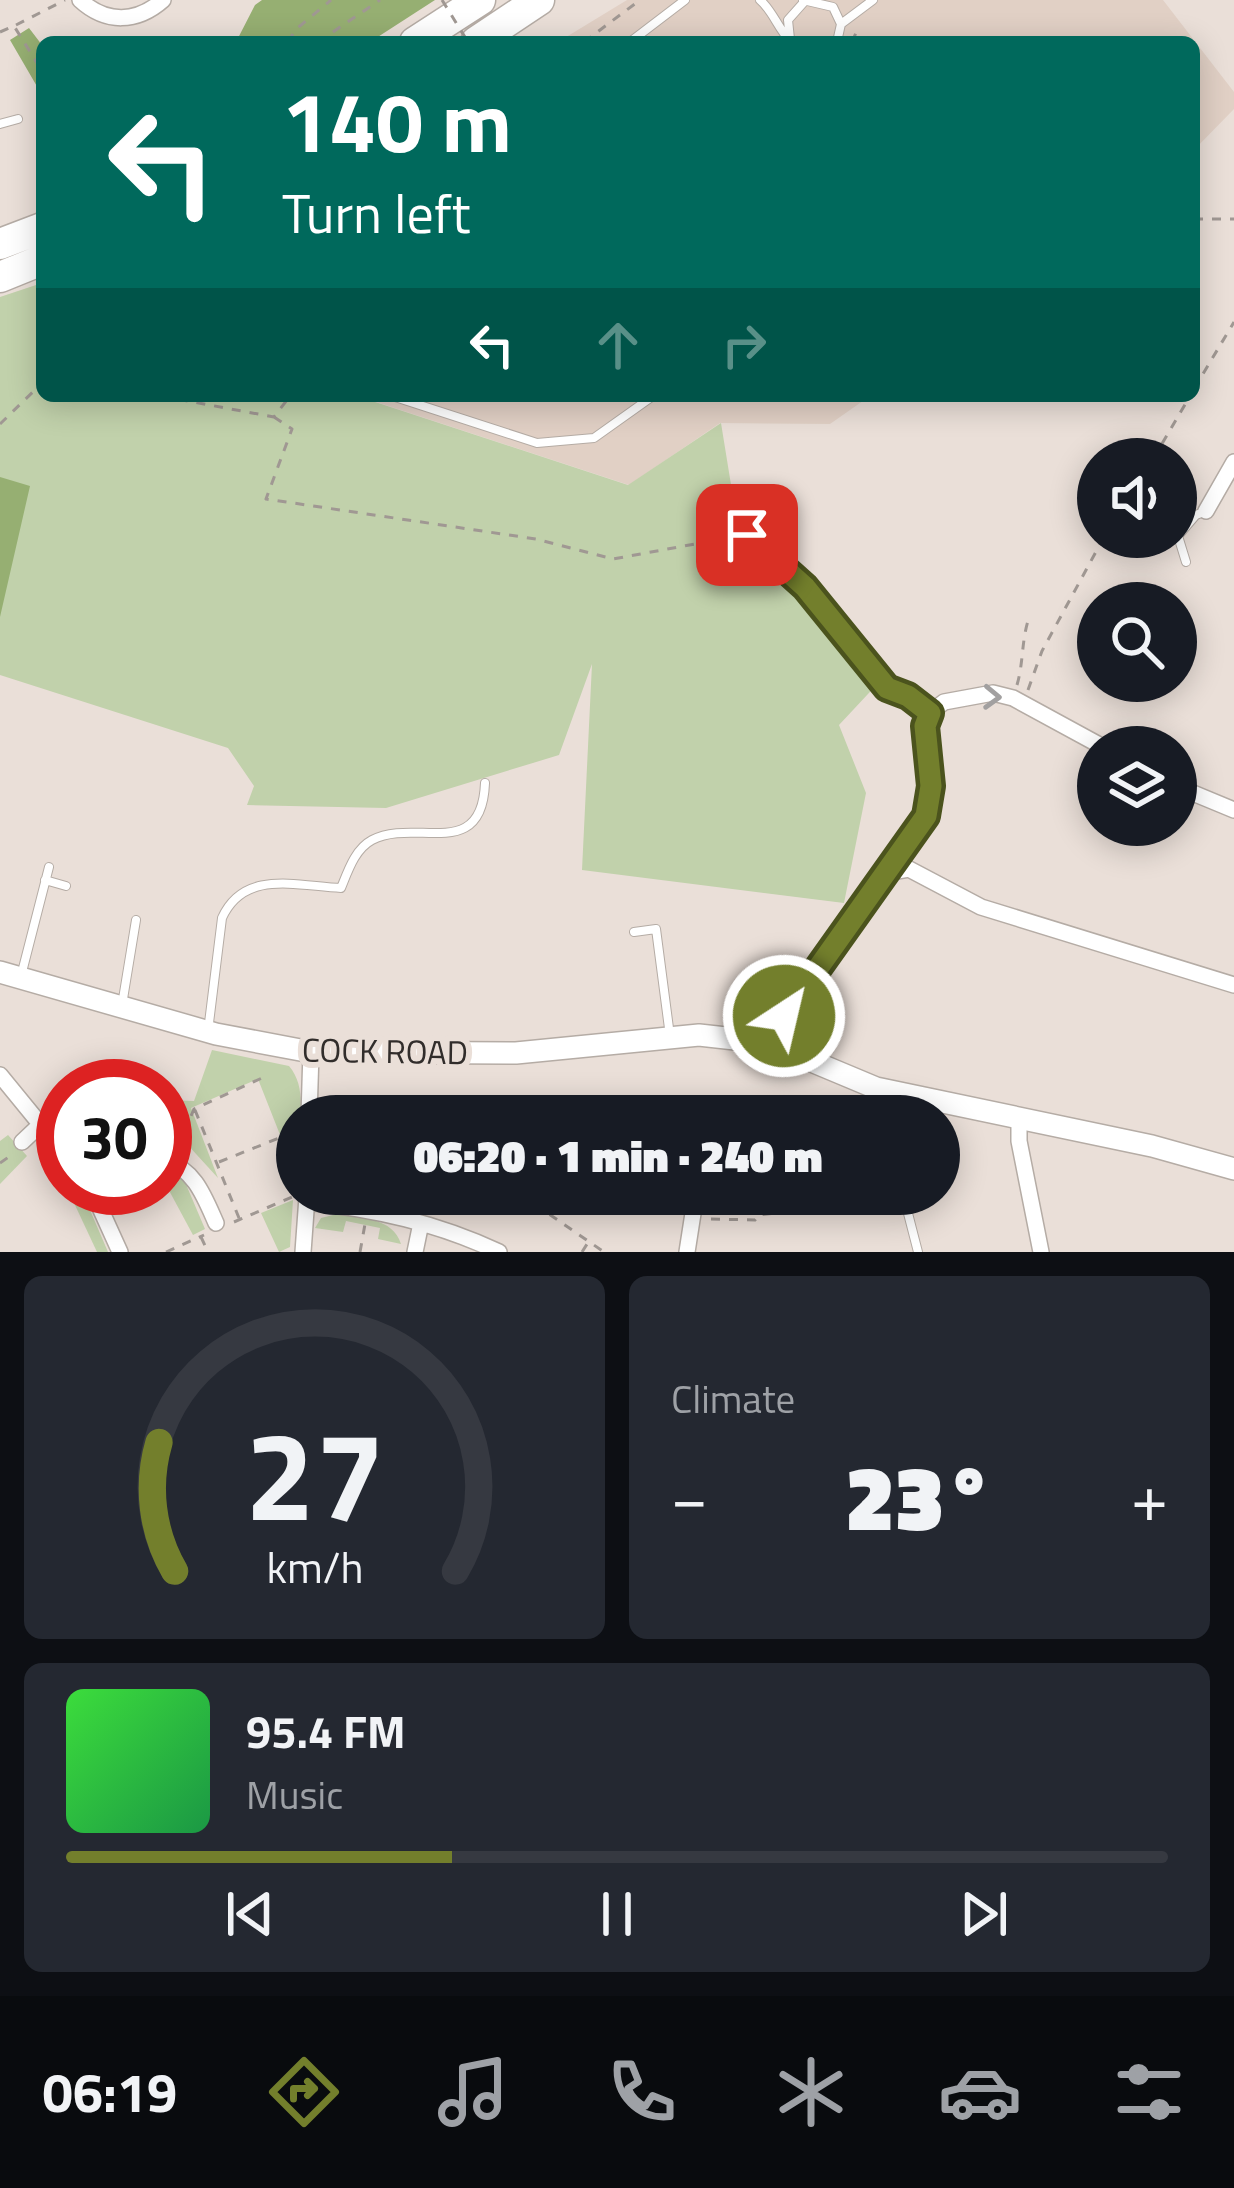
<!DOCTYPE html>
<html lang="en">
<head>
<meta charset="utf-8">
<style>
	:root { --surface:#171b24; --page:#242831; --text:#f1f3f6; --muted:#9ea1a6; --line:#363941; --accent:#737f2c }
	body { margin:0; font-family:"Titillium Web",sans-serif; background:var(--page); color:var(--text); height:100vh; display:flex; flex-direction:column; font-size:45px; white-space:nowrap }
	* { box-sizing:border-box; margin:0 }
	p { font-size:39px; color:var(--muted) }
	.icon { flex:none; width:66px; height:66px; fill:none; stroke:currentColor; stroke-width:2; stroke-linecap:round; stroke-linejoin:round }
	.map { position:relative; height:1252px; overflow:hidden }
	.panel { display:flex; flex-direction:column; gap:24px; padding:24px; background:#0d0f14; flex:1 }
	.panel>* { flex:none }
	.top-card { position:absolute; left:36px; top:36px; width:1164px; height:366px; border-radius:18px; box-shadow:0 6px 30px #0003; background:#00695c; color:#fff; overflow:hidden }
	.fabs { position:absolute; left:1077px; top:438px; display:grid; gap:24px }
	.fabs a { display:grid; place-items:center; width:120px; height:120px; border-radius:50%; background:var(--surface); box-shadow:0 6px 30px #0003; font-size:60px }
	.speed { position:absolute; left:36px; top:1059px; display:flex; gap:24px; font-size:60px; font-weight:700; text-align:center }
	.speed>* { display:grid; place-content:center; width:156px; height:156px; border-radius:50%; background:var(--surface); box-shadow:0 6px 30px #0003; line-height:1 }
	.speed .limit { border:18px solid #d22; background:#fff; color:#111 }
	.pin { position:absolute; display:grid; place-items:center; width:102px; height:102px; color:#fff; margin:-51px; border-radius:24px; box-shadow:0 6px 18px #0006 }
	.me { position:absolute; width:132px; margin:-66px; rotate:35deg; stroke-linejoin:round; filter:drop-shadow(0 0 9px #0008) }
	.turn { display:flex; align-items:center; gap:42px; height:252px; padding:0 48px; font-size:54px }
	.turn .icon { width:156px; height:156px; stroke-width:2.5 }
	.turn b { display:block; font-size:84px; line-height:102px }
	.lanes { display:flex; align-items:center; height:114px; padding:0 48px; background:#0003; justify-content:center; gap:60px; direction:ltr }
	.lanes .off { opacity:.35 }
	.big { font-size:90px; font-weight:800; line-height:1.1 }
	.panel .widget { flex:1; display:flex; flex-direction:column; justify-content:center; gap:18px; min-width:0; padding:0 42px; border-radius:18px; background:var(--page) }
	.panel .dial { align-items:center; gap:0 }
	.dial svg { height:312px; overflow:visible; fill:none; stroke:var(--line); stroke-width:7; stroke-linecap:round; text-anchor:middle }
	.dial text { fill:var(--text); stroke:none }
	.song { display:flex; align-items:center; gap:36px }
	.cover { width:144px; height:144px; border-radius:18px; background:linear-gradient(135deg,hsl(120 70% 55%),hsl(140 70% 35%)) }
	.played { height:12px; border-radius:6px; background:linear-gradient(90deg,var(--accent) 35%,var(--line) 35%) }
	.keys { display:flex; justify-content:space-around; direction:ltr }
	.heat { display:flex; justify-content:space-between; align-items:center; font-size:66px; direction:ltr }
	.panel .tiles { flex:1; display:grid; gap:24px; grid-template-columns:1fr 1fr }
	.widget:last-child { grid-column:span 2 }
	.trip { position:absolute; left:276px; top:1095px; width:684px; height:120px; border-radius:60px; background:var(--surface); box-shadow:0 6px 30px #0003; font-weight:800; line-height:120px; text-align:center }
	.menu { display:flex; height:192px; justify-content:space-around; align-items:center; background:#090b0e; color:var(--muted) }
	.menu .icon { width:84px; height:84px }
	.menu .active { color:var(--accent) }
	.menu b { font-size:54px; color:var(--text) }
	.map>svg:first-child { display:block }
	.built { fill:#e1d0c5 }
	.green { fill:#c1d1ab }
	.forest { fill:#96af72 }
	.lines { fill:none; stroke-linecap:round; stroke-linejoin:round }
	.lane-casing { stroke:#b5aca5; stroke-width:10 }
	.street-casing { stroke:#b5aca5; stroke-width:18 }
	.secondary-casing { stroke:#b5aca5; stroke-width:24 }
	.highway-casing { stroke:#b5aca5; stroke-width:33 }
	.path { stroke:#a09893; stroke-width:3; stroke-dasharray:9 9; stroke-linecap:butt }
	.lane { stroke:#fff; stroke-width:8 }
	.street { stroke:#fff; stroke-width:15 }
	.secondary { stroke:#fff; stroke-width:21 }
	.highway { stroke:#fff; stroke-width:30 }
	.path-bridge { stroke:#a09893; stroke-width:3; stroke-dasharray:9 9; stroke-linecap:butt }
	.oneway { stroke:#a2a0a0 }
	.route-casing { stroke:#4b531d; stroke-width:30 }
	.route { stroke:#737f2c; stroke-width:21 }
	.labels { text-anchor:middle; dominant-baseline:central; stroke-width:12; stroke-linejoin:round; paint-order:stroke }
	.street-label { font-size:33px; fill:#312d2b; stroke:#eadfd8 }
</style>
</head>
<body>
<div class="map">
<svg width="1234" height="1252" viewBox="0 0 1234 1252">
	<rect width="100%" height="100%" fill="#eadfd8"/>
	<path class="built" d="M627 0H1163L1234 92V109L1194 150V42H558Z
		M358 396H870L830 424 720 423 629 485Z"/>
	<path class="green" d="M42 283V396H357L628 485 721 423 739 534C773 542 854 647 882 679L839 725 866 793 844 903 582 870 592 664 559 755 386 808 247 805 254 786 228 748 0 675V297Z
		M212 1050 289 1066C309 1089 298 1125 296 1153L288 1155 258 1079 191 1108 218 1178 186 1143 178 1152 165 1151V1100L194 1101Z
		M8 1135 27 1156 0 1184V1141Z
		M165 1169 185 1182 205 1229 193 1235 165 1183Z
		M67 1188H74L90 1210 108 1252H97Z
		M293 1200 290 1247 279 1252 261 1213Z
		M337 1214C361 1219 393 1217 401 1244L378 1239 380 1228 346 1221 343 1232 315 1228 321 1218Z"/>
	<path class="forest" d="M262 0H435L370 42H236L255 5Z
		M29 28 42 45V95L10 40Z
		M0 477 30 486 0 617Z"/>
	<g class="lines">
		<defs>
			<path id="lane" d="M760 0C773 11 778 29 791 42
				M803 0 833 7 841 24 837 42
				M841 24 873 0
				M790 39 788 20 804 2
				M630 42 685 0
				M0 124 18 119
				M392 396 537 443 594 438 653 396
				M747 535 805 587 887 688 908 696 929 712
				M1178 536 1196 515 1206 511
				M1178 536 1186 562
				M1140 547 1150 537
				M45 880 66 886
				M634 932 656 929 670 1036
				M21 976 49 867
				M122 1005 136 920
				M208 1031 222 918C244 869 297 886 341 888 348 871 355 849 372 840 415 817 482 863 485 783
				M899 1116 902 1094
				M903 1194 918 1252
				M832 1203 851 1194"/>
			<path id="street" d="M80 0C106 24 137 23 163 0
				M1206 511 1234 462
				M1176 786 1234 810
				M885 873 909 869 981 907 1234 985
				M778 1047 785 1016 926 816 931 786 925 726 930 713 944 702 993 693 1013 698 1103 747
				M0 1075 63 1152
				M309 1116 311 1052
				M1019 1119V1141L1041 1252
				M22 1142 41 1124
				M165 1160C195 1170 204 1196 216 1223
				M91 1188 120 1252
				M307 1202C375 1209 437 1223 499 1252
				M303 1252 307 1197
				M415 1252 421 1223
				M687 1252 694 1207 706 1198 732 1201"/>
			<path id="secondary" d="M0 972 216 1034 311 1052 516 1053 699 1035 744 1040 778 1047 876 1088 1152 1146 1234 1169"/>
			<path id="highway" d="M415 42 480 0
				M476 42 539 0
				M0 244 42 228
				M0 277 42 260"/>
		</defs>
		<use href="#lane" class="lane-casing"/>
		<use href="#street" class="street-casing"/>
		<use href="#secondary" class="secondary-casing"/>
		<use href="#highway" class="highway-casing"/>
		<path class="path" d="M16 25 65 0
			M0 32 14 26 42 71
			M289 42 294 31 331 0
			M318 42 380 0
			M584 42 640 0
			M852 42 858 28
			M1194 219H1234
			M1194 389 1234 322
			M161 396 274 417 290 396
			M274 417 292 429 266 499 536 539 613 559 733 537
			M0 424 42 383
			M1153 459 1190 396
			M1017 685C1024 661 1021 639 1030 615
			M1028 690 1042 651 1104 537
			M195 1110 239 1218
			M177 1149 194 1109 262 1078
			M219 1162 284 1136
			M0 1163 13 1154
			M520 1194 604 1252
			M711 1219 755 1220 759 1215 818 1208
			M234 1222 292 1197
			M201 1237 208 1252
			M166 1252 204 1235
			M360 1252 365 1224
			M582 1252 589 1241"/>
		<use href="#lane" class="lane"/>
		<use href="#street" class="street"/>
		<use href="#secondary" class="secondary"/>
		<use href="#highway" class="highway"/>
		<path class="path-bridge" d="M442 0 468 42"/>
	</g>
	<defs><path id="oneway-chevron" d="M-2-3.5L2.5 0L-2 3.5" fill="none" stroke-width="1.6" stroke-linecap="round" stroke-linejoin="round" transform="scale(3)"/></defs>
	<use class="oneway" href="#oneway-chevron" transform="translate(992 697) rotate(2)"/>
	<g class="lines">
		<defs>
			<path id="route" d="M747 535 805 587 887 688 908 696 930 713 925 726 931 786 926 816 784 1016"/>
		</defs>
		<use href="#route" class="route-casing"/>
		<use href="#route" class="route"/>
	</g>
	<g class="labels">
		<g class="street-label">
			<text transform="translate(385 1051) rotate(1)">COCK ROAD</text>
		</g>
	</g>
</svg>
<div class="fabs">
<a><svg class="icon" aria-label="sound" viewBox="0 0 24 24"><path d="M4 9h4l5-4v14l-5-4H4zM17 9q2 3 0 6"/></svg></a>
<a><svg class="icon" aria-label="search" viewBox="0 0 24 24"><circle cx="10" cy="10" r="6"/><path d="M15 15l6 6"/></svg></a>
<a><svg class="icon" aria-label="layers" viewBox="0 0 24 24"><path d="M12 4l9 5-9 5-9-5zM3 14l9 5 9-5"/></svg></a>
</div>
<div class="speed"><div class="limit">30</div></div>
<div class="pin" style="left:747px;top:535px;background:#d93025"><svg class="icon" aria-label="arrive" viewBox="0 0 24 24"><path d="M6 21V4h12l-3 4 3 4H6"/></svg></div>
<svg class="me" style="left:784px;top:1016px" viewBox="-20 -20 40 40"><circle r="17" fill="#737f2c" stroke="#fff" stroke-width="3"/><path d="M0-11L8 9 0 5-8 9z" fill="#fff"/></svg>
<div class="trip">06:20 · 1 min · 240 m</div>
<div class="top-card">
<div class="turn"><svg class="icon" aria-label="left" viewBox="0 0 24 24"><path d="M17 20v-9H6M10 6l-5 5 5 5"/></svg><div><b>140 m</b>Turn left</div></div>
<div class="lanes"><svg class="icon" aria-label="left" viewBox="0 0 24 24"><path d="M17 20v-9H6M10 6l-5 5 5 5"/></svg><svg class="icon off" aria-label="ahead" viewBox="0 0 24 24"><path d="M12 20V5M6 11l6-6 6 6"/></svg><svg class="icon off" aria-label="right" viewBox="0 0 24 24"><path d="M7 20v-9h11M14 6l5 5-5 5"/></svg></div>
</div>
</div>
<section class="panel">
<div class="tiles">
<div class="widget dial"><svg viewBox="0 0 100 80">
<path d="M14 69A42 42 0 1 1 86 69"/>
<path d="M14 69A42 42 0 0 1 10 36" stroke="#737f2c"/>
<text x="50" y="56" font-size="32" font-weight="700">27</text>
<text x="50" y="72" font-size="11">km/h</text>
</svg></div>
<div class="widget"><p>Climate</p>
<div class="heat"><a>−</a><b class="big">23°</b><a>+</a></div>
</div>
<div class="widget">
<div class="song"><i class="cover"></i><div><b>95.4 FM</b><p>Music</p></div></div>
<div class="played"></div>
<div class="keys"><svg class="icon" aria-label="previous" viewBox="0 0 24 24"><path d="M18 5L8 12l10 7zM5 5v14"/></svg><svg class="icon" aria-label="pause" viewBox="0 0 24 24"><path d="M8 5v14M16 5v14"/></svg><svg class="icon" aria-label="next" viewBox="0 0 24 24"><path d="M6 5l10 7-10 7zM19 5v14"/></svg></div>
</div>
</div>
</section>
<nav class="menu">
<b>06:19</b>
<svg class="icon active" aria-label="directions" viewBox="0 0 24 24"><path d="M12 3l9 9-9 9-9-9zM9 14v-3h6M13 9l2 2-2 2"/></svg>
<svg class="icon" aria-label="music" viewBox="0 0 24 24"><path d="M9 18V5l10-2v13"/><circle cx="6" cy="18" r="3"/><circle cx="16" cy="16" r="3"/></svg>
<svg class="icon" aria-label="phone" viewBox="0 0 24 24"><path d="M5 4h4l2 5-3 2q2 4 5 5l2-3 5 2v4C11 20 4 13 5 4z"/></svg>
<svg class="icon" aria-label="climate" viewBox="0 0 24 24"><path d="M12 3v18M4 7l16 10M4 17L20 7"/></svg>
<svg class="icon" aria-label="car" viewBox="0 0 24 24"><path d="M5 17H2v-5l4-1 3-4h7l3 4 3 1v5h-3M9 17h6M6 11h13"/><circle cx="7" cy="17" r="2"/><circle cx="17" cy="17" r="2"/></svg>
<svg class="icon" aria-label="filters" viewBox="0 0 24 24"><path d="M4 7h16M4 17h16"/><circle cx="9" cy="7" r="2"/><circle cx="15" cy="17" r="2"/></svg>
</nav>
</body>
</html>
